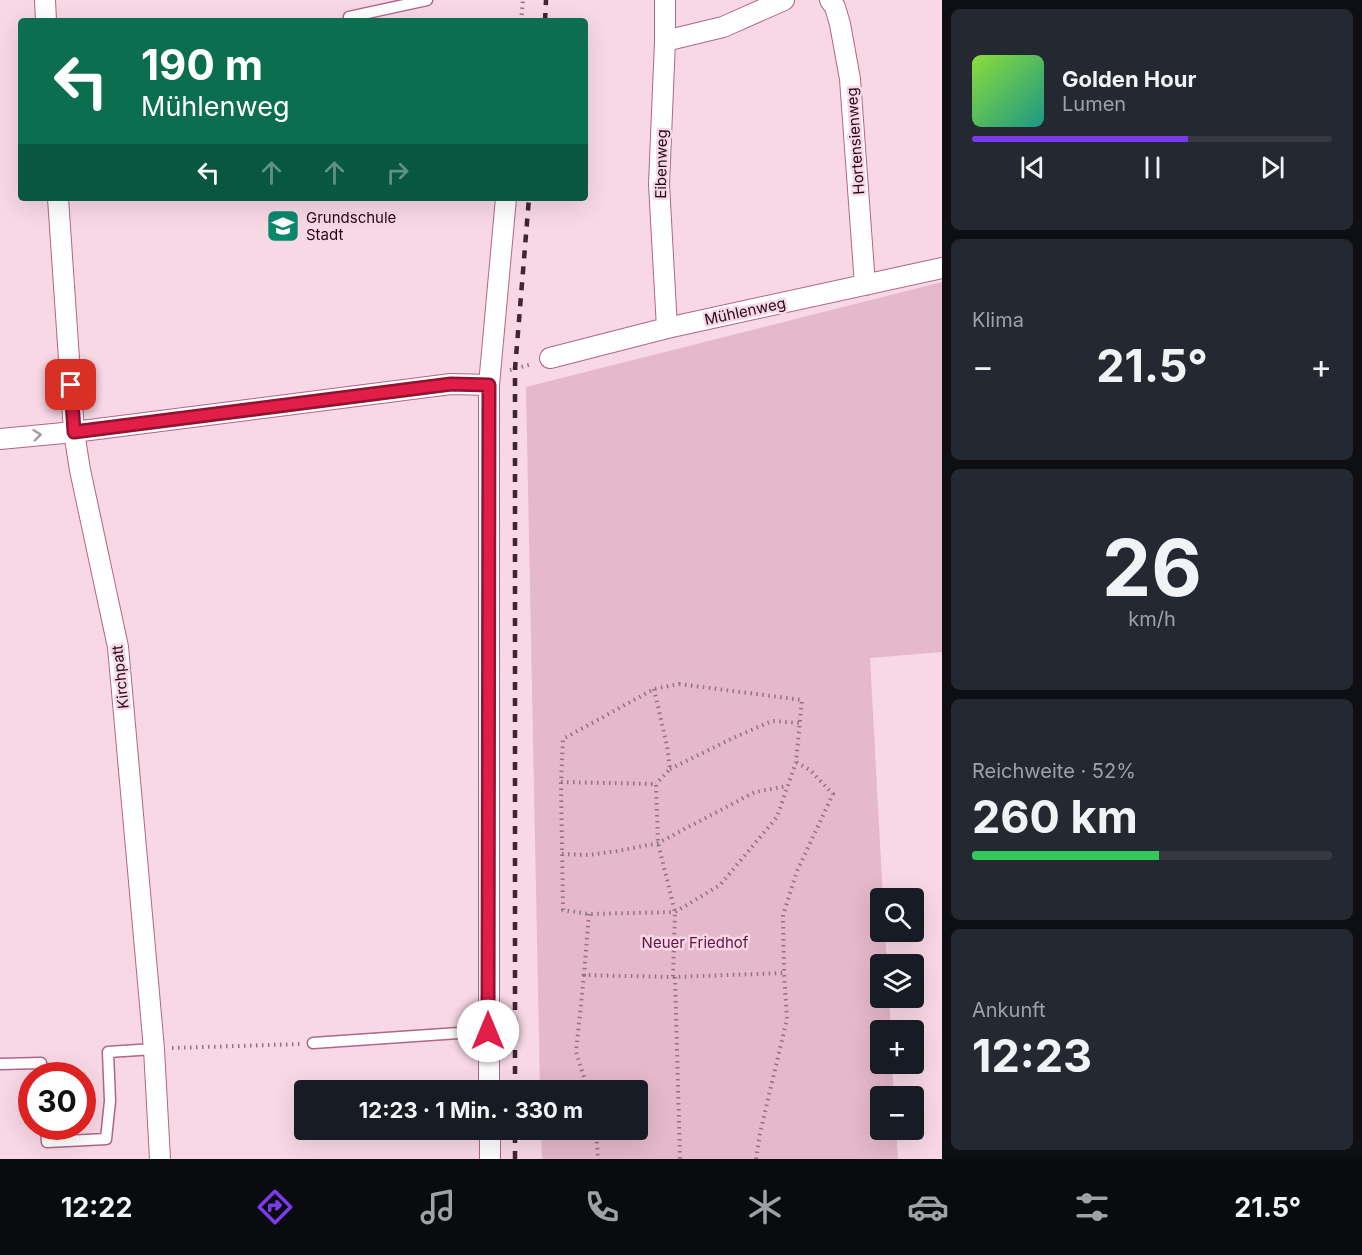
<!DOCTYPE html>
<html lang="de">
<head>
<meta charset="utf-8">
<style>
	:root { --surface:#171b24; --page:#242831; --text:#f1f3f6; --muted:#9ea1a6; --line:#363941; --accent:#7c3aed }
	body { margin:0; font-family:Inter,sans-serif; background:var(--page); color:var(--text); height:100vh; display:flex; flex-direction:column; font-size:22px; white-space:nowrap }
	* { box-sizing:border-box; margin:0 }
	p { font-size:20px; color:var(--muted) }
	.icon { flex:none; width:33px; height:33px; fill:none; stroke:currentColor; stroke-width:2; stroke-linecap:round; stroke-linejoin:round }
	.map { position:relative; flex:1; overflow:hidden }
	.panel { display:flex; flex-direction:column; gap:9px; padding:9px; background:#0d0f14; width:420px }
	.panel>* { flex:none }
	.top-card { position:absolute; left:18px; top:18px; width:570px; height:183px; border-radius:6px; box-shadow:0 6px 24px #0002; background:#0b6e4f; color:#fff; overflow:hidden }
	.buttons { position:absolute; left:870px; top:888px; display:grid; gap:12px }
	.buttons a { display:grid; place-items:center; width:54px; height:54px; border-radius:6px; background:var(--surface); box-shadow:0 6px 24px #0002; font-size:30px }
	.speed { position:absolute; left:18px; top:1062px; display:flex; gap:12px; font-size:30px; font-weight:700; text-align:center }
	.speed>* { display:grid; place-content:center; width:78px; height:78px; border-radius:50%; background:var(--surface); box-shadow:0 6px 24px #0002; line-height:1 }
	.speed .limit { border:9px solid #d22; background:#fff; color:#111 }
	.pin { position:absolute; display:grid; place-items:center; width:51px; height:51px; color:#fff; margin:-26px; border-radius:12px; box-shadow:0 3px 9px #0006 }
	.me { position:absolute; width:66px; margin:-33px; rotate:0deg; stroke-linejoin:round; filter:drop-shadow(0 0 4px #0008) }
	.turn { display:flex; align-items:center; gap:21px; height:126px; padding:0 24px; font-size:27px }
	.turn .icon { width:78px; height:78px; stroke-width:2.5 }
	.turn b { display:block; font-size:42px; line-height:51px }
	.lanes { display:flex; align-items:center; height:57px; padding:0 24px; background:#0003; justify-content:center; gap:30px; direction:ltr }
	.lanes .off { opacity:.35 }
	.big { font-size:45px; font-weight:700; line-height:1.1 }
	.panel .widget { flex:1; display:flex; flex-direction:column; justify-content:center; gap:9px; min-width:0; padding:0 21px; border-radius:9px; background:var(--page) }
	.panel .dial { align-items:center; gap:0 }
	.dial b { font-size:78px; line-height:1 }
	.song { display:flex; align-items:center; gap:18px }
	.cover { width:72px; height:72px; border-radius:9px; background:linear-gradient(135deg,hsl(90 70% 55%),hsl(170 70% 35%)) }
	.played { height:6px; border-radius:3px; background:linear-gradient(90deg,var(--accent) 60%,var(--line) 60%) }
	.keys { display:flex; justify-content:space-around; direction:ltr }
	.heat { display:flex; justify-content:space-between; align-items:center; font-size:33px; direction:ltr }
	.charge { height:9px; border-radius:4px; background:linear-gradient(90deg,#34c759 52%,var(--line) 0) }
	.trip { position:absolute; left:294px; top:1080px; width:354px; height:60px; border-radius:6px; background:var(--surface); box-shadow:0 6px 24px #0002; font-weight:700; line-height:60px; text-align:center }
	.dock { display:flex; height:96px; justify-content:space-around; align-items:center; background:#090b0e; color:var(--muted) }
	.dock .icon { width:42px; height:42px }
	.dock .on { color:var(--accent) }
	.dock b { font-size:27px; color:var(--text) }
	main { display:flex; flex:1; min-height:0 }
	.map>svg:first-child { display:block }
	.green { fill:#e5b8cb }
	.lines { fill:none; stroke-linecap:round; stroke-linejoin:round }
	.lane-casing { stroke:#af6688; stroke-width:13 }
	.street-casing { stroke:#af6688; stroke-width:22 }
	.path { stroke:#917381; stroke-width:4; stroke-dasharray:1.5 4.5; stroke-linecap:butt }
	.lane { stroke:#fff; stroke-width:10 }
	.street { stroke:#fff; stroke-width:20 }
	.rail { stroke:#412533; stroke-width:4.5; stroke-dasharray:8 8; stroke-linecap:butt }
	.oneway { stroke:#a79ca2 }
	.route-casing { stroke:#92132f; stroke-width:15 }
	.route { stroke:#e11d48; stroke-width:10 }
	.labels { text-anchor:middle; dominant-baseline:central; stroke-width:5; stroke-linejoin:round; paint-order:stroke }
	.street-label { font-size:15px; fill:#230816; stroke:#f9d8e6 }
	.poi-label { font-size:15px; fill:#230816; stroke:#f9d8e6; text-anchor:start }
	.park-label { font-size:15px; fill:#651241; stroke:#f9d8e6 }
</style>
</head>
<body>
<main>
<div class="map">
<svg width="942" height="1159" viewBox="0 0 942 1159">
	<rect width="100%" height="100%" fill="#f9d8e6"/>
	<path class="green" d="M942 282V652L870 658 883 898H880V932H885L887 964H880V998H889L891 1030H880V1064H892L894 1096H880V1130H896L898 1159H542L541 1130H638V1090H540L526 387Z"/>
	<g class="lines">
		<defs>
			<path id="lane" d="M349 17 427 0
				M313 1043 488 1031
				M0 1064 41 1063 42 1076
				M46 1126 47 1142 106 1139 110 1101 108 1052 154 1049"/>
			<path id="street" d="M45 0 46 21
				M665 0V41L659 184 667 328
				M830 0 835 7 840 24 850 79 865 285
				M665 41 723 27 784 0
				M58 198 74 432 80 470 118 647 154 1049 160 1159
				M550 358 667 328 942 268
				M0 439 74 432 451 384 489 385
				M489 1090V385L506 198
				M490 1130V1159"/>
		</defs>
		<use href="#lane" class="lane-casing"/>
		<use href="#street" class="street-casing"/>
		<path class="path" d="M521 21 523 0
			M510 370 532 364
			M679 684 802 700 796 762 777 817 720 885 675 912 589 914 563 910 561 782 563 739 654 689Z
			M654 689 667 746 670 769 656 784
			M670 769 733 738 772 721 800 723
			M561 782 656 784 658 843 675 912 673 977
			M562 854 588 855 618 851 658 843 755 792 787 786
			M589 914 584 975 673 977 784 973
			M584 975 576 1052 588 1090
			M675 977 680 1159
			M172 1048 300 1044
			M596 1130 598 1159
			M756 1159 760 1133 787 1019 784 973 783 915 797 871 833 794 810 770 796 762"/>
		<use href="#lane" class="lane"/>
		<use href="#street" class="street"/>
		<path class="rail" d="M545 21 546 0
			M515 1090V369L529 198
			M515 1159V1130"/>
	</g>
	<defs><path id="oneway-chevron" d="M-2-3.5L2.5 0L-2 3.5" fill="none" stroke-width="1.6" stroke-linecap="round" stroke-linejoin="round" transform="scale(1.5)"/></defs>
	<use class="oneway" href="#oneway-chevron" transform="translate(37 435) rotate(-6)"/>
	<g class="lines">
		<defs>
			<path id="route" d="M71 385 74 432 451 384 489 385 488 1031"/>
		</defs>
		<use href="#route" class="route-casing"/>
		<use href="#route" class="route"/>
	</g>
	<defs>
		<symbol id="school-square" viewBox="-11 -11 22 22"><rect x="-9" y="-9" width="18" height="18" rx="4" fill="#08896c" stroke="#f9d8e6"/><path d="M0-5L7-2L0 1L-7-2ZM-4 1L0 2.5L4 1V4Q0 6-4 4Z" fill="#fff"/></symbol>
	</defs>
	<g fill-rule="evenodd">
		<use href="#school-square" x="264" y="207" width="38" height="38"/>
	</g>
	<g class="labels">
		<g class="street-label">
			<text transform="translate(855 141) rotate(-94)">Hortensienweg</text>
			<text transform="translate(661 164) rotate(-89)">Eibenweg</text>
			<text transform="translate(745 311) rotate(-12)">Mühlenweg</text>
			<text transform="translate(120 677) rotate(-96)">Kirchpatt</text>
		</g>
		<g class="poi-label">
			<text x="306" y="217">Grundschule<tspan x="306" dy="17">Stadt</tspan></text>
		</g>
		<g class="park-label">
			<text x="695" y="942">Neuer Friedhof</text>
		</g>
	</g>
</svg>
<div class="buttons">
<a><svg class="icon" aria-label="search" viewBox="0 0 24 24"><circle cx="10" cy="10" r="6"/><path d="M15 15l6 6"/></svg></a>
<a><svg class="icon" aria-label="layers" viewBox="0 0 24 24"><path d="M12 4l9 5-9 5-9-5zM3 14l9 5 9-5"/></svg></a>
<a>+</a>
<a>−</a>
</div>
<div class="speed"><div class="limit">30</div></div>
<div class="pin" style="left:71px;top:385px;background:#d93025"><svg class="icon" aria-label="arrive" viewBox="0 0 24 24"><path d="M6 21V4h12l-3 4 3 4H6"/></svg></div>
<svg class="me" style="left:488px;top:1031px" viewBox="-20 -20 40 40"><circle r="19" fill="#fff"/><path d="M0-13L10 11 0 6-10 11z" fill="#e11d48"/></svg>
<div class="trip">12:23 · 1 Min. · 330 m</div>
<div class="top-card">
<div class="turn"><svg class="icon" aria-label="left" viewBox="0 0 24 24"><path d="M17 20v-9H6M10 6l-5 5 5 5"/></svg><div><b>190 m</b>Mühlenweg</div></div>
<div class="lanes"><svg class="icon" aria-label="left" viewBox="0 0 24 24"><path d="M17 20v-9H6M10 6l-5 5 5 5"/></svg><svg class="icon off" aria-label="ahead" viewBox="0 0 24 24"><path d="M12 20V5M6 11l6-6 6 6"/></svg><svg class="icon off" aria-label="ahead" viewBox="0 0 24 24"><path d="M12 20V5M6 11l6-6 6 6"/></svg><svg class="icon off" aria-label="right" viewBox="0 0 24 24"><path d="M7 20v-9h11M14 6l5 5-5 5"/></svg></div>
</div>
</div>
<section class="panel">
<div class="widget">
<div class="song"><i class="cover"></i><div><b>Golden Hour</b><p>Lumen</p></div></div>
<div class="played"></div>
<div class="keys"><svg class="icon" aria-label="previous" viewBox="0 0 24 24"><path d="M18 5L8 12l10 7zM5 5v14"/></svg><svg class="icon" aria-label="pause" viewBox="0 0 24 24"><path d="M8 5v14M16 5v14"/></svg><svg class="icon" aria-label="next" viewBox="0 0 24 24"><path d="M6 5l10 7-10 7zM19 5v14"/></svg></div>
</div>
<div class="widget"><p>Klima</p>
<div class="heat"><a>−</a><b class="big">21.5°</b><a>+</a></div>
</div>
<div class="widget dial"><b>26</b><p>km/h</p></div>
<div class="widget"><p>Reichweite · 52%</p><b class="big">260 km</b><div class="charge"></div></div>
<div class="widget"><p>Ankunft</p><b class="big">12:23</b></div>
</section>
</main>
<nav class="dock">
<b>12:22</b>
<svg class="icon on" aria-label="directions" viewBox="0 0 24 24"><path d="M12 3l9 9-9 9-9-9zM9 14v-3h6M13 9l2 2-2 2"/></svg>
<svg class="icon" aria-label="music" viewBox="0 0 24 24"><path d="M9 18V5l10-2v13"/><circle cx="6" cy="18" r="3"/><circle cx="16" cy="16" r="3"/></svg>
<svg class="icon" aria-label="phone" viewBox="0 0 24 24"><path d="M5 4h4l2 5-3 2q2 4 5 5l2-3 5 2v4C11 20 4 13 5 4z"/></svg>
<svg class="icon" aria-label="climate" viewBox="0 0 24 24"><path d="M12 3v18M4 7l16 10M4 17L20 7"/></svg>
<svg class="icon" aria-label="car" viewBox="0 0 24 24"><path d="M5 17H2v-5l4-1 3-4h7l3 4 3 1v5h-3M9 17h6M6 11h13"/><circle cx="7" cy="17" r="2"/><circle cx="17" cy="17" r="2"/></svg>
<svg class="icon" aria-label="filters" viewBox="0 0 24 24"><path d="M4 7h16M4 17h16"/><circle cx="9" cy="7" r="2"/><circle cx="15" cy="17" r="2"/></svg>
<b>21.5°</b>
</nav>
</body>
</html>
